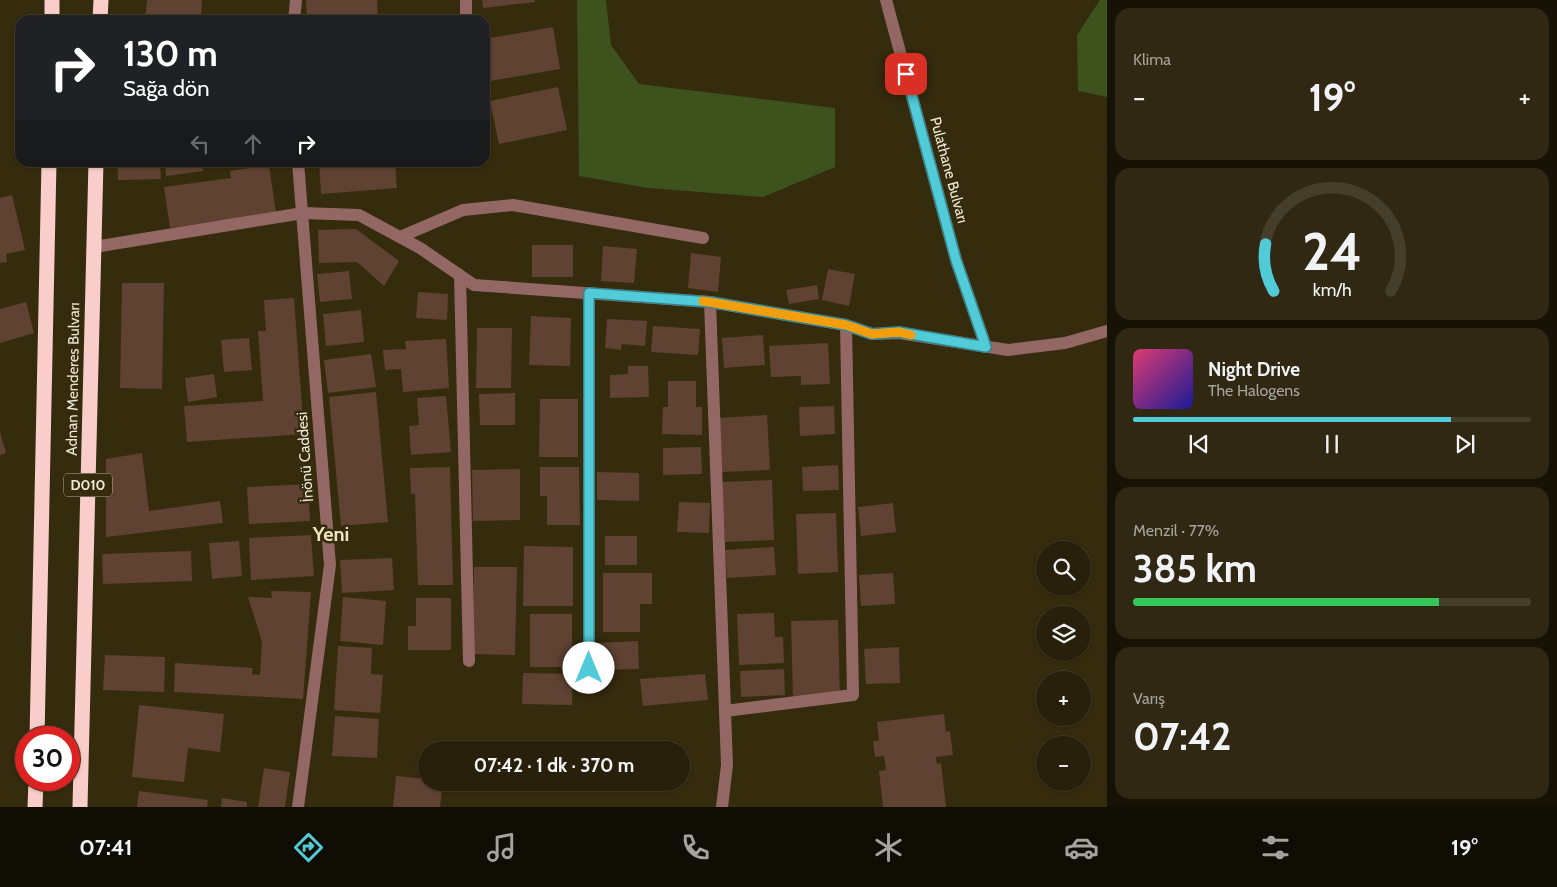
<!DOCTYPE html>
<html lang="tr">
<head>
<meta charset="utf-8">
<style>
	:root { --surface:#28200a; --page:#302813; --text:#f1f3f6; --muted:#a5a39c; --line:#443e2b; --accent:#52cbd8 }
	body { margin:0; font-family:Cabin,sans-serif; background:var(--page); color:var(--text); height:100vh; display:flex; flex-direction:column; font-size:19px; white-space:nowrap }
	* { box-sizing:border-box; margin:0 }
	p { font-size:16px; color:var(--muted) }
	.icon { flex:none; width:28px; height:28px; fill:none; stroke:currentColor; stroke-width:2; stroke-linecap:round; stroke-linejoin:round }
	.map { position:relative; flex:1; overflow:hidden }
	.drawer { display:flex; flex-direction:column; gap:8px; padding:8px; background:#161206; width:450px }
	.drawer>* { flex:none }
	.guide { position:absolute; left:15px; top:15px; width:475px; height:152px; border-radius:15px; box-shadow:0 1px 4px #0004,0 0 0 1px var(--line); background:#202124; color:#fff; overflow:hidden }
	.fabs { position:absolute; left:1036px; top:541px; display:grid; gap:10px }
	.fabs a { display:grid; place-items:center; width:55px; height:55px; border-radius:50%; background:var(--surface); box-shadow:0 1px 4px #0004,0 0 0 1px var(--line); font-size:25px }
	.speed { position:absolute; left:15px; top:726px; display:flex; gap:10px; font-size:25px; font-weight:700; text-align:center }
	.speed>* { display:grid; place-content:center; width:65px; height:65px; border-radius:50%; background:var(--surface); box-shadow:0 1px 4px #0004,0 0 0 1px var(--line); line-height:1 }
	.speed .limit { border:8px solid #d22; background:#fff; color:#111 }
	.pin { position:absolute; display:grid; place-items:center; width:42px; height:42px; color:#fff; margin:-21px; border-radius:10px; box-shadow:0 2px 8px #0006 }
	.me { position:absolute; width:55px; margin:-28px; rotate:0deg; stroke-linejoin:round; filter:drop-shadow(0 0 4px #0008) }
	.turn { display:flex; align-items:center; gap:18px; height:105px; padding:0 25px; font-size:22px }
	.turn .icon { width:65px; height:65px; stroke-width:2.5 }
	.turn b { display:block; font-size:35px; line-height:42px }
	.lanes { display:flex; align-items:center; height:48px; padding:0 25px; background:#0003; justify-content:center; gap:25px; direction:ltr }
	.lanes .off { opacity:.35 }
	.big { font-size:38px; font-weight:700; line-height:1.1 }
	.drawer .card { flex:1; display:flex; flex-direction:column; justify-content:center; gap:8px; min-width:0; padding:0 18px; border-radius:15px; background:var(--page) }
	.drawer .dial { align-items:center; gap:0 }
	.dial svg { height:130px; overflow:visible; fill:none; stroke:var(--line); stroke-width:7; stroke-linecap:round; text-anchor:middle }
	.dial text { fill:var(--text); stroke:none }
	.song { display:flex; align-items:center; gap:15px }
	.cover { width:60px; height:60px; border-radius:8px; background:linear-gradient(135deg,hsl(340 70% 55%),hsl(240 70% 35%)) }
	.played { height:5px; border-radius:2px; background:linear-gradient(90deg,var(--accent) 80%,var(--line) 80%) }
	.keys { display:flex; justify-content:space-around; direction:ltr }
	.heat { display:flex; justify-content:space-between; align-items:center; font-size:28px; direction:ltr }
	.charge { height:8px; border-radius:4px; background:linear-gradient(90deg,#34c759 77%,var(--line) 0) }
	.trip { position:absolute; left:418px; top:741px; width:272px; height:50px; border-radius:25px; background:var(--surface); box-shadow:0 1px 4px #0004,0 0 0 1px var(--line); font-weight:700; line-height:50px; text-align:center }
	.tab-bar { display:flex; height:80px; justify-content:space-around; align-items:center; background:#100d04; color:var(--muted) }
	.tab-bar .icon { width:35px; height:35px }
	.tab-bar .on { color:var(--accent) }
	.tab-bar b { font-size:22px; color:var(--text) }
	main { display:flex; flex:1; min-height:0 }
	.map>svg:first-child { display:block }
	.green { fill:#3e521e }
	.building { fill:#5f4232 }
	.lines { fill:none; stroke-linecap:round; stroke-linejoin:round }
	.minor { stroke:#936864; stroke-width:12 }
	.highway { stroke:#f9cdc9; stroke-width:15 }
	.route-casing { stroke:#35848c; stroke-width:12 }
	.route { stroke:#52cbd8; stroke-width:9 }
	.slow { stroke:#f59e0b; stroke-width:9 }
	.labels { text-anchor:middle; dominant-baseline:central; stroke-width:5; stroke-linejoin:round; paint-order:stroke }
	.shield { fill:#352b0d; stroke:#b6af9a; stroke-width:1 }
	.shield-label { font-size:14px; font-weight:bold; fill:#eee8d6 }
	.street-label { font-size:15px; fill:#eee8d6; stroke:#352b0d }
	.district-label { font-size:20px; font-weight:bold; fill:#efe2bf; stroke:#352b0d }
</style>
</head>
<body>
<main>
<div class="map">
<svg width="1107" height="807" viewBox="0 0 1107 807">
	<rect width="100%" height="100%" fill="#352b0d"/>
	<path class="green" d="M577 0H606L611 45 639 84 835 108V167L763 197 648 188 579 176Z
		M1100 0H1107V97L1078 91 1077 35Z"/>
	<path class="building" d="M147 0H202L201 20H145Z
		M306 0H377L378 20H307Z
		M482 0H535V2L483 8Z
		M553 27 560 69 490 81 485 39Z
		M558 87 567 130 499 144 490 101Z
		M117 162H160L161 179 118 180Z
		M165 162H202L203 171 166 176Z
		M319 162H395L397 188 321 194Z
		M269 165 276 213 170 228 164 187 231 178 230 171Z
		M12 195 25 250 6 254 7 262 0 263V198Z
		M356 229 399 261 384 286 357 262 319 263 318 230Z
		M532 245H573V277H532Z
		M603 246 637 249 634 283 601 281Z
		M691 253 721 257 718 292 688 288Z
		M828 269 855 274 849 306 822 300Z
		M349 271 352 299 320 302 317 274Z
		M122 283H164L162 389 120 388Z
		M817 285 819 299 789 304 786 290Z
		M418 292 448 294 447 320 416 318Z
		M294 298 304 434 187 442 184 406 263 401 258 331H266L264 300Z
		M26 302 34 333 0 343V309Z
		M361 310 364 342 326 346 323 314Z
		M531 316 571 318 570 366 529 365Z
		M607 319 647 321 645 346 622 344 621 350 605 348Z
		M653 326 700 329 698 355 651 352Z
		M477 328H512L511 388H476Z
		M763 335 765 365 724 368 722 338Z
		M249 338 252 370 224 372 221 340Z
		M446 339 449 388 403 392 401 369 385 370 383 350 406 349 405 341Z
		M828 343 830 384 801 385V376L771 377 769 346Z
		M371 354 376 387 328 393 324 360Z
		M628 366H648L649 397 610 398V375L628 374Z
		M214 374 217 397 188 402 185 378Z
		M668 381H696V407H702V435L662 434 663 407H668Z
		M376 392 388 522 341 526 329 397Z
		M515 393V425H480L479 394Z
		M446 396 451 452 411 455 409 426 419 425 417 398Z
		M540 399H578V457H539Z
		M834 406 835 434 800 436 799 407Z
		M767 415 770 470 721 472 718 418Z
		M0 432 6 453 0 455Z
		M701 447 702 474 663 475V448Z
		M142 453 149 511 220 501 223 523 106 537V459Z
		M838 465 839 490 803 491 802 467Z
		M450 467 453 585H418L415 494H411L410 468Z
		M540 467H579L580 525H547V496H540Z
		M520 469V520L473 521 472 470Z
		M597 472 639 473V501L597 500Z
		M772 480 774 540 725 542 722 482Z
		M308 484 310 521 249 524 247 487Z
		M679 502 710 503 709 533 677 532Z
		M893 503 896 532 861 536 858 507Z
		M836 513 838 572 798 574 796 514Z
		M311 535 314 576 251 580 249 538Z
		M605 536H637V565H605Z
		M239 541 242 576 212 579 209 543Z
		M524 546 573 547V606H523Z
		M774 547 776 575 727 578 725 550Z
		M191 551 192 581 103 584 102 554Z
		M392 558 394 590 342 593 340 560Z
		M474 567H517L515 655 473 654Z
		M603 573H652V604H640V632H603Z
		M893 573 895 604 861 606 859 575Z
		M271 591 311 592 303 699 174 692 175 663 253 668 252 674 260 675 262 642 248 597 272 598Z
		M343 597 386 601 383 645 340 641Z
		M416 598H451V650H408V626H416Z
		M774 613 775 637H783L784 663 739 665 737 614Z
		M530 614H572V667H530Z
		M838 620 840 699 793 700 791 621Z
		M638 641 639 669 597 670 596 643Z
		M338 646 372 648 371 674 383 675 380 713 334 710Z
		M899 647 900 683 866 684 864 649Z
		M105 655 165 657 164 692 103 690Z
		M784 669 785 695 741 697 740 671Z
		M523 673 573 674 572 705 522 704Z
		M705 674 708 700 643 706 640 679Z
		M139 705 224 714 220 752 188 748 184 782 132 777Z
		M944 714 946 732 950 731 953 755 936 757 937 764 941 763 946 807H883L879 771 886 770 884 756 875 757 873 741H879L877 722Z
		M335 716 379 719 377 758 332 756Z
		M264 768 290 772 285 807H258Z
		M396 776 426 779V782H443L440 807H393Z
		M139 791 208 800 207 807H137Z
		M222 798 247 802V807H221Z"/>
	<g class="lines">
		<path class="minor" d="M886 0 956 260 986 347
			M294 20 296 0
			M466 20V0
			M298 162 330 565 298 807
			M400 237 463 210 513 205 703 238
			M94 247 303 213 359 215 420 248 474 285 710 302 846 325 872 334 899 333 1008 350 1065 343 1107 331
			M460 275 469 661
			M589 293V688
			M710 302 727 765 722 807
			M725 711 853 695 846 325"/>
		<path class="highway" d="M52 20V0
			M100 20 101 0
			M37 738 49 162
			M35 807 36 780
			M80 807 96 162"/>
	</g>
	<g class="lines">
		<defs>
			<path id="route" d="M589 668V293L710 302 846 325 872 334 899 332 986 347 956 260 906 74"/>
		</defs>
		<use href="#route" class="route-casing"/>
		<use href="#route" class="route"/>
		<path class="slow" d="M703 301 846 325 872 334 899 332 911 335"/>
	</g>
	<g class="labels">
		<rect class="shield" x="64" y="473.5" width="48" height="23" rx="4"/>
		<g class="shield-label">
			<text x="88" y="485">D010</text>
		</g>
		<g class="street-label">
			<text transform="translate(949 170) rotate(75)">Pulathane Bulvarı</text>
			<text transform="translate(73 379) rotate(-89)">Adnan Menderes Bulvarı</text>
			<text transform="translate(305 457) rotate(-94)">İnönü Caddesi</text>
		</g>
		<g class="district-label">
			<text x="331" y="534">Yeni</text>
		</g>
	</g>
</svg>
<div class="fabs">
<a><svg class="icon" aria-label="search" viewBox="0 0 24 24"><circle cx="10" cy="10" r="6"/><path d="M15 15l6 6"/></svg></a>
<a><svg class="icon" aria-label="layers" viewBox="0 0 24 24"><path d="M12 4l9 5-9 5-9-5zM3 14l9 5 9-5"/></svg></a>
<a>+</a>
<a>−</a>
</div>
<div class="speed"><div class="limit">30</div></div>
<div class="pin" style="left:906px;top:74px;background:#d93025"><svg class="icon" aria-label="arrive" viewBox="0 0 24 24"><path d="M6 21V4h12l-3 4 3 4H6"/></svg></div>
<svg class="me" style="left:589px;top:668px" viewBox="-20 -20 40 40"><circle r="19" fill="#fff"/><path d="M0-13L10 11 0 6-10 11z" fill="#52cbd8"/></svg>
<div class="trip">07:42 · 1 dk · 370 m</div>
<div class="guide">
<div class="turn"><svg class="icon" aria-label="right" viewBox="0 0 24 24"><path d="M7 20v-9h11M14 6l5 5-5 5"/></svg><div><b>130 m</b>Sağa dön</div></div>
<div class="lanes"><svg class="icon off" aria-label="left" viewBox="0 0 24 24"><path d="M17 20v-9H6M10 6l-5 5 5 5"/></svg><svg class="icon off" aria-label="ahead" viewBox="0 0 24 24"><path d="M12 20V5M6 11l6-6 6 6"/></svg><svg class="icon" aria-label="right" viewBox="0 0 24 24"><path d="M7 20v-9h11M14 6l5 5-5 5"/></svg></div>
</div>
</div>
<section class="drawer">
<div class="card"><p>Klima</p>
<div class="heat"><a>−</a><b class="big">19°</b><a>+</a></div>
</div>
<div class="card dial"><svg viewBox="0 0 100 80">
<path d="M14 69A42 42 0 1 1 86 69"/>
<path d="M14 69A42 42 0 0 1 9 40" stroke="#52cbd8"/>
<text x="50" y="56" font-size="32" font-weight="700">24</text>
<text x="50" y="72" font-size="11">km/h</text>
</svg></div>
<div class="card">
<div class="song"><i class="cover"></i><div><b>Night Drive</b><p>The Halogens</p></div></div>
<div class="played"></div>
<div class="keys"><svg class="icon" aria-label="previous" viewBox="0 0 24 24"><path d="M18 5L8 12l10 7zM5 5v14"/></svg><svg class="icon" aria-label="pause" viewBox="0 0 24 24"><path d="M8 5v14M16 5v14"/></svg><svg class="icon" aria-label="next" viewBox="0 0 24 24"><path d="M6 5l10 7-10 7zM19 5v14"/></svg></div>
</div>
<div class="card"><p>Menzil · 77%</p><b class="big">385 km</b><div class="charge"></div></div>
<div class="card"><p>Varış</p><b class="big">07:42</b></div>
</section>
</main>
<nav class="tab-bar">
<b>07:41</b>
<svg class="icon on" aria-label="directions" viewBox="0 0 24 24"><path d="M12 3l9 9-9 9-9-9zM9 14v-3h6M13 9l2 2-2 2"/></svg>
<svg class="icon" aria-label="music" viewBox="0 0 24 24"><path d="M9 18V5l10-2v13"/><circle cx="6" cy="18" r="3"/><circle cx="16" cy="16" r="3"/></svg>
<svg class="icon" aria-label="phone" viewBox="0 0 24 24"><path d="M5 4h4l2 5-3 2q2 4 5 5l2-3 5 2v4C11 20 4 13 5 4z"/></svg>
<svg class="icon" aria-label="climate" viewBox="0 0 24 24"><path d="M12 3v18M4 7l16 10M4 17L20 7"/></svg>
<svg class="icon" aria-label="car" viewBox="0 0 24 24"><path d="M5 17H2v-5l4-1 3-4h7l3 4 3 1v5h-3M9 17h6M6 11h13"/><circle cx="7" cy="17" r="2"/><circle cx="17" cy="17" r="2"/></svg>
<svg class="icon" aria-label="filters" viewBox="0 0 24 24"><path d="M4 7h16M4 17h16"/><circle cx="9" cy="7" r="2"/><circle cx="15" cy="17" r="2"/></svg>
<b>19°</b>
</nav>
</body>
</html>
